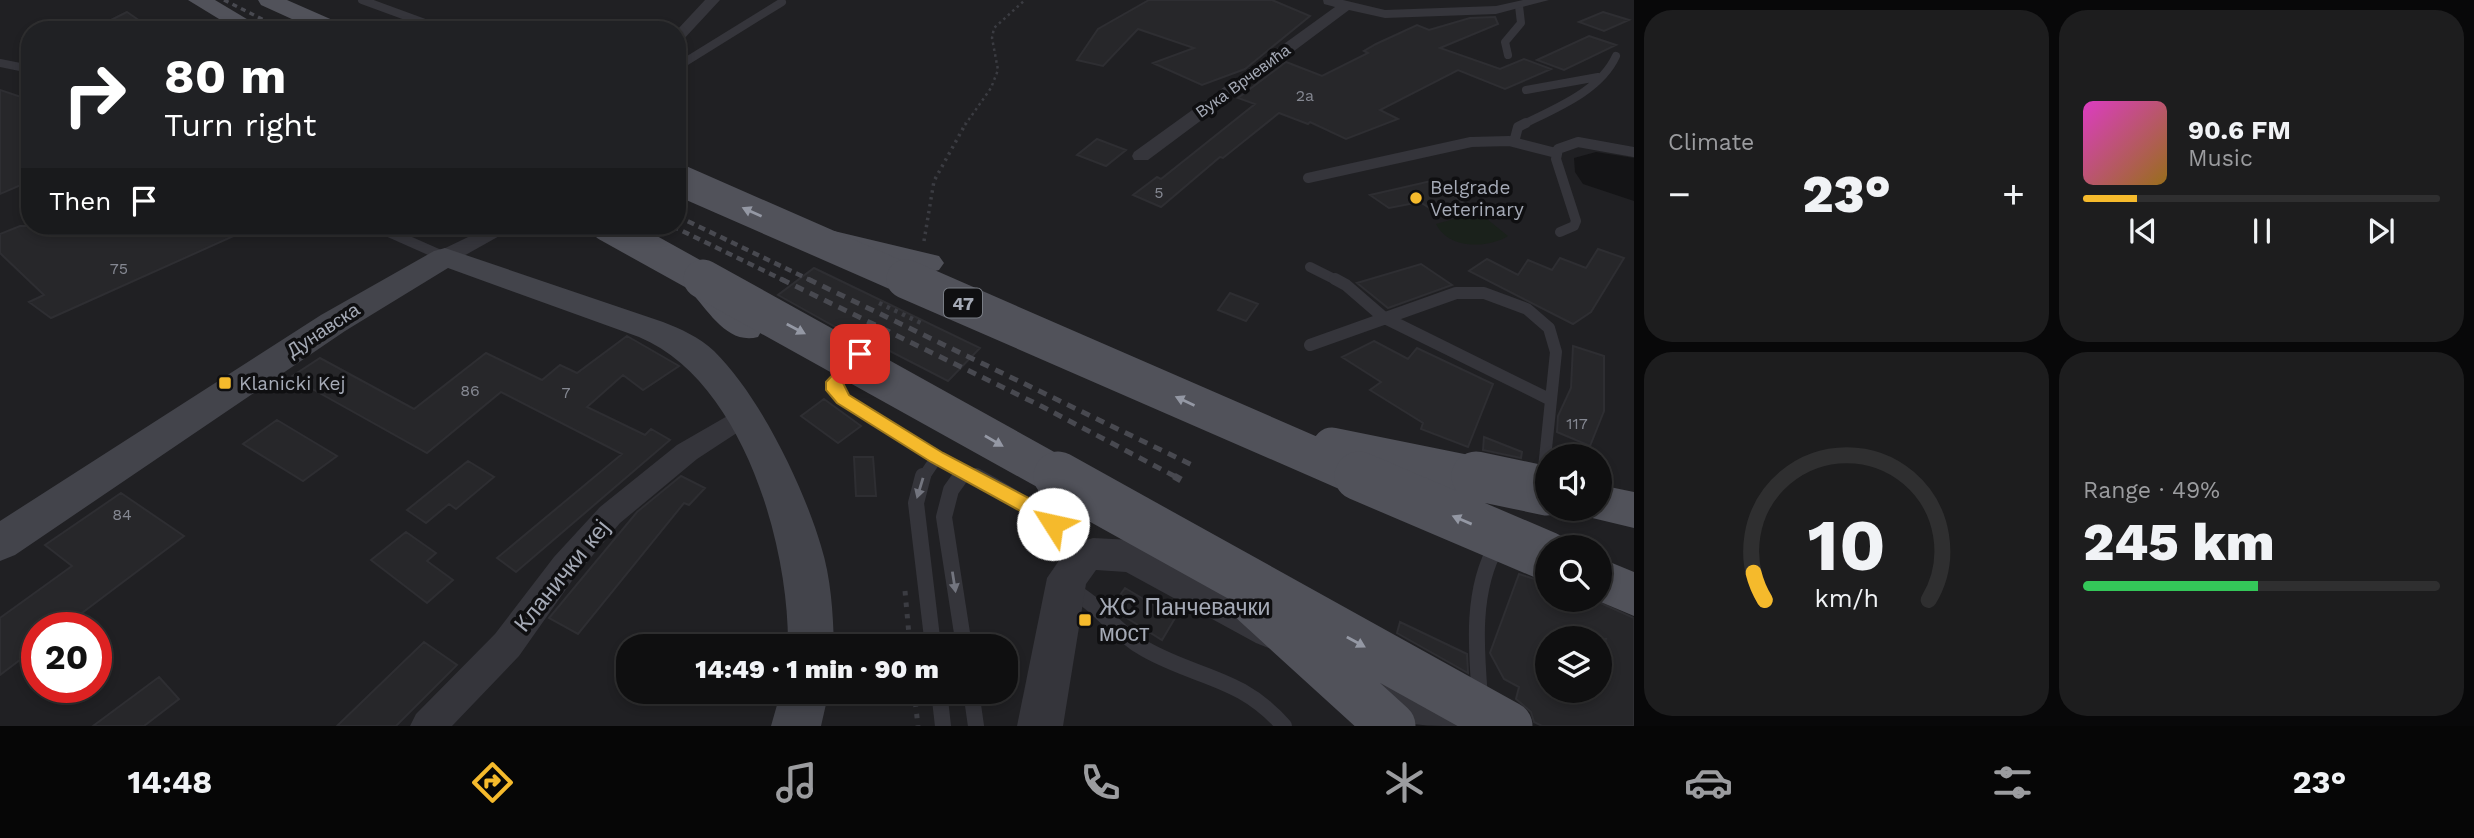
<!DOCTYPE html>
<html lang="en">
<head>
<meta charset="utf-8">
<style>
	:root { --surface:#0f0f10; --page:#1d1d1e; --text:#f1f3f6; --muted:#9b9c9f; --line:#2f2f30; --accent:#f5ba2c }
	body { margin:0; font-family:"Work Sans",sans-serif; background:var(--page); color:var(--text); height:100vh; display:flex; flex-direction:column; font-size:26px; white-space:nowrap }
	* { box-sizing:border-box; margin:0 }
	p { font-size:23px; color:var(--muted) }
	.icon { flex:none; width:38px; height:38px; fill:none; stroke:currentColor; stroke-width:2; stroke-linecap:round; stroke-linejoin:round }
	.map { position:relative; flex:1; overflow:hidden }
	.details { display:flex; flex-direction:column; gap:10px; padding:10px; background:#080809; width:840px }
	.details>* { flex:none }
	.top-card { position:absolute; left:21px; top:21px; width:665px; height:214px; border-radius:28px; box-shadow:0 4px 10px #0003,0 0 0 2px var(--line); background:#202124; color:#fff; overflow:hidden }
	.buttons { position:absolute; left:1535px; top:444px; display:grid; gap:14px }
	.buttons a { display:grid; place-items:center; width:77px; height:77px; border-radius:50%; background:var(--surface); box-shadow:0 4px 10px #0003,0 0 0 2px var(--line); font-size:35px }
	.speed { position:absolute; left:21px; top:612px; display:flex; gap:14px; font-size:35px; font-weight:700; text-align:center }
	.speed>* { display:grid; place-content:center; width:91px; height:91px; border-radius:50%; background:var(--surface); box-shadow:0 4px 10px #0003,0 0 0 2px var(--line); line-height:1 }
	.speed .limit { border:10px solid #d22; background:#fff; color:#111 }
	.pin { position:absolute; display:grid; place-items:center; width:60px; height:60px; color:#fff; margin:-30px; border-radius:14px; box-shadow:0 4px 10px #0006 }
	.me { position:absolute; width:77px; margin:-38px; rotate:305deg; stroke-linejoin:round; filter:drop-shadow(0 0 5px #0008) }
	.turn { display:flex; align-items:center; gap:24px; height:147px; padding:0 28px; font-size:32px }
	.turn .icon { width:91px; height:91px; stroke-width:2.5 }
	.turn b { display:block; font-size:49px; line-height:60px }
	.then { display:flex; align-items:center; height:66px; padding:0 28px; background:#0003; gap:14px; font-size:26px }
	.big { font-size:52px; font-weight:800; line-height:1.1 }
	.details .tile { flex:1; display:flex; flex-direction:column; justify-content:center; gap:10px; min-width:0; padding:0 24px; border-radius:28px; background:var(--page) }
	.details .dial { align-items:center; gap:0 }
	.dial svg { height:182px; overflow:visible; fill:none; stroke:var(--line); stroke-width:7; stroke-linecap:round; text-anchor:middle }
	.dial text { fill:var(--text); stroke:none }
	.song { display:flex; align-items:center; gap:21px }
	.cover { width:84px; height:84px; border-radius:10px; background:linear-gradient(135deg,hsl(310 70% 55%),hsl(40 70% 35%)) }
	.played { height:7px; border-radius:4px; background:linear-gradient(90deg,var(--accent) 15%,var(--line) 15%) }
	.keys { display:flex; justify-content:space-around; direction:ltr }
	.heat { display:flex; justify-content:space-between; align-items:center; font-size:38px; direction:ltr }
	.charge { height:10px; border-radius:5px; background:linear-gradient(90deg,#34c759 49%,var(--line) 0) }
	.details .tiles { flex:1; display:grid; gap:10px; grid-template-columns:repeat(2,1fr) }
	.trip { position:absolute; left:616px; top:634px; width:402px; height:70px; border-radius:28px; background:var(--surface); box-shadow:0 4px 10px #0003,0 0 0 2px var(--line); font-weight:800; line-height:70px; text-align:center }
	.tabs { display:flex; height:112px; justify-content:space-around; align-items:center; background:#060606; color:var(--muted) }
	.tabs .icon { width:49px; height:49px }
	.tabs .selected { color:var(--accent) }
	.tabs b { font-size:32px; color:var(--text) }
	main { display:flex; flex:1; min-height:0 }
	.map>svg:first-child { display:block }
	.built { fill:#202023; fill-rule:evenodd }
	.green { fill:#1a211b }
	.building { fill:#27272a; stroke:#2e2e32; stroke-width:2; fill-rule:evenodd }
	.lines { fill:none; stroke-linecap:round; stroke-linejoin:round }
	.path-far3 { stroke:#3b3c42; stroke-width:2.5; stroke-dasharray:2.5 3.5; stroke-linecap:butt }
	.path-far2 { stroke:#3b3c42; stroke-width:3.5; stroke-dasharray:2.5 4.5; stroke-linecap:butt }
	.path-far1 { stroke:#3b3c42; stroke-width:4.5; stroke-dasharray:3.5 5; stroke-linecap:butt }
	.path { stroke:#3b3c42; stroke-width:5; stroke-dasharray:4.5 7; stroke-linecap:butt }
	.service-far3 { stroke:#35353b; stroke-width:8 }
	.service-far2 { stroke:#35353b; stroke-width:10 }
	.service-far1 { stroke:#35353b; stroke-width:12 }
	.service { stroke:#35353b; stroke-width:16 }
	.minor { fill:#35353b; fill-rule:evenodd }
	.tertiary { fill:#35353b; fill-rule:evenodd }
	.secondary { fill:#43444b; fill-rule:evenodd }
	.primary { fill:#51525a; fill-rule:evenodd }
	.rail-far3 { stroke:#484950; stroke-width:3.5; stroke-dasharray:5 4.5; stroke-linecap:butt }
	.rail-far2 { stroke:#484950; stroke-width:4.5; stroke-dasharray:7 5; stroke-linecap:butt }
	.rail-far1 { stroke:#484950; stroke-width:5; stroke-dasharray:9 7; stroke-linecap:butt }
	.rail { stroke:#484950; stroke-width:7; stroke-dasharray:11 9; stroke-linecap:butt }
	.primary-bridge-far2 { stroke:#51525a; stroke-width:31 }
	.primary-bridge-far1 { stroke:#51525a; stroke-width:39 }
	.primary-bridge { stroke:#51525a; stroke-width:49 }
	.oneway { fill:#9498a4 }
	.oneway2 { fill:#73757f }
	.route { fill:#f5ba2c; stroke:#9f791d; stroke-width:2 }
	.poi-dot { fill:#f5ba2c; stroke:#0f0f11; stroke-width:2.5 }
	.labels { text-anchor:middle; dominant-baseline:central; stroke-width:7; stroke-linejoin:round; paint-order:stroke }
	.far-street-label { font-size:16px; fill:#a5aab6; stroke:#0f0f11 }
	.number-label { font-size:16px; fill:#858892 }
	.shield { fill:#0f0f11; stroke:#787c84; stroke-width:2 }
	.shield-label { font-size:18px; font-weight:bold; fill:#a5aab6 }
	.poi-label { font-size:19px; fill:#a5aab6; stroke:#0f0f11; text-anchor:start }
	.street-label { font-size:19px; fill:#a5aab6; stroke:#0f0f11 }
	.near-street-label { font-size:23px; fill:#a5aab6; stroke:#0f0f11 }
	.near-poi-label { font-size:23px; fill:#a5aab6; stroke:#0f0f11; text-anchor:start }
</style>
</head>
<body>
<main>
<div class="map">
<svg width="1634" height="726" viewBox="0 0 1634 726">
	<rect width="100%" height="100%" fill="#141416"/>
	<path class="built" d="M0 0H1634V158L1596 152 1574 158 1575 172 1583 184 1634 201V726H0ZM30 30H677V226H30ZM1547 457H1600V509H1547ZM1547 548H1600V600H1547ZM37 628H96V688H37ZM1547 639H1600V691H1547ZM628 646H1006V691H628Z"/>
	<path class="green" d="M1469 215 1487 219 1508 236C1487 249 1448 249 1436 224Z"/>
	<path class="building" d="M1149 0H1272L1310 16 1245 69 1202 85 1153 63 1194 48 1138 29 1103 66 1077 60 1098 29Z
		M127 12 153 30H91Z
		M1603 12 1629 20 1604 31 1579 22Z
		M1495 17 1498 24 1440 48 1500 69 1524 59 1551 69 1505 89 1458 70 1380 110 1398 119 1346 139 1310 122 1308 124 1279 113 1223 158 1220 157 1161 207 1133 195 1157 177 1161 179 1255 104 1238 98 1286 62 1322 76 1368 53 1364 51 1376 44 1417 25 1429 30 1470 18Z
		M1589 36 1616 45 1564 70 1537 60Z
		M0 90 30 100V181L0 194Z
		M1097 139 1126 150 1106 166 1077 155Z
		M1431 181 1463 202 1431 209 1420 202 1389 208 1370 195Z
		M20 226H256L51 318 29 302 44 295 0 253V234Z
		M1598 249 1624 258 1591 312 1573 324 1469 271 1487 259 1518 275 1528 260 1552 270 1560 258 1586 268Z
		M1421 264 1452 285 1388 308 1357 283Z
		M814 268 980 348 948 381 851 331 848 334 778 295Z
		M1230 293 1258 304 1246 321 1218 310Z
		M627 336 679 366 643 390 623 375 587 407 645 435 651 429 670 440 516 572 497 558 622 454 501 392 427 453 291 377 320 358 414 409 486 353 542 380 560 365 577 373Z
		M1374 341 1408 359 1417 348 1493 384 1468 447 1421 429 1423 423 1370 390 1381 382 1342 357Z
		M1573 346 1604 356V411L1590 446 1557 432 1558 416 1571 388Z
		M824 399 861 426 838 443 801 416Z
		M277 420 337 456 303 481 243 444Z
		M1484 437 1522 452 1521 458 1483 450Z
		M854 457H873L876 496H856Z
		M468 461 494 477 456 509 449 504 426 523 407 510Z
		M681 476 705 488 689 505 684 503 578 634 549 618 637 512Z
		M121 493 184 536 62 628H37V647L0 675V618L72 566 45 545Z
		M406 532 436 553 427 561 453 580 427 603 371 560Z
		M1519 574 1547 583V600H1594L1634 618V726H1542L1534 722 1531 712 1516 699 1519 687 1504 679 1490 653ZM1547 639H1606L1600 656V691H1547Z
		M1125 588 1175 618 1162 640 1111 608Z
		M1400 622 1467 654 1468 673 1397 633Z
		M424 642 457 665 396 726H337Z
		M159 677 179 699 144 726H93Z"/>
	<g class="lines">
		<path class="path-far3" d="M965 125 991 88 998 70 992 38 994 28 1025 0"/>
		<path class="path-far2" d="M924 241 934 181 966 123"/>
		<path class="path-far1" d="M879 303 923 324"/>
		<path class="path" d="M905 591 910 646
			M914 691 918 726"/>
		<path class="service-far3" d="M362 0 444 30
			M1508 55 1505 42 1521 23 1519 6
			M0 63 30 69
			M677 67 782 2
			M1526 90 1598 77
			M1522 125C1556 108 1600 91 1616 56"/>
		<path class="service-far2" d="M1514 142 1518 127 1526 123
			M1308 178 1471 142 1509 141 1556 153
			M375 226 445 257
			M1560 232 1574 226 1576 221 1556 159 1558 149 1578 142 1634 152
			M1310 267 1338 281"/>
		<path class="service-far1" d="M1335 279 1346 285 1383 317 1551 400 1543 478
			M1310 345 1456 293H1484L1527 309 1549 328 1556 352 1551 400
			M847 366 834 382V390L843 399 937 457
			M923 478 937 457 979 478
			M960 478 965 471"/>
		<path class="service" d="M923 476 916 503 933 646
			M961 476 951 490 944 517 964 646
			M976 476C1017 498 1053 521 1083 557
			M1543 480V476
			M1070 589C1099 604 1116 633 1145 649 1198 679 1240 676 1284 726
			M939 691 943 726
			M971 691 976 726
			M1480 698C1476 648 1471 590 1497 545"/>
		<path class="minor" d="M705 0H720L682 41 677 42V30Z
			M1343 0 1385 10 1496 6 1523 0H1549L1496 14 1385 18 1349 10 1148 160H1134L1132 156 1134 152 1335 7 1324 4 1323 0Z
			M491 226H517L453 262 445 263 434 257 437 252Z
			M743 407 752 409 756 416 752 423 697 459 620 523 576 575 519 656 452 726H410L416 714 495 634 554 557 600 507 677 445Z"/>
		<path class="tertiary" d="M1093 538 1132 540 1146 544 1286 617 1292 630 1286 643 1271 649 1256 643 1126 572 1096 570 1086 584 1063 726H1017L1047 578 1069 546Z
			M1373 668 1452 710 1459 726C1419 726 1370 726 1351 689L1358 674Z"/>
		<path class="secondary" d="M445 248 663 322C681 329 699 337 714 351 759 395 803 485 821 546 831 578 833 612 834 646H788C789 543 742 380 639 337L448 268 345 331 15 555 0 561V521L321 315 434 251Z
			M781 691H829L821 726H771Z"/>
		<path class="primary" d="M188 0H215L265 30H237Z
			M258 0H287L344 25 347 30H316L261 5Z
			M834 231 939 256 944 263 939 270 927 273 822 248 818 241 822 234Z
			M702 272 714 275 758 319 763 328 758 337C727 345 709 311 690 291L685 283 690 275Z
			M1600 485 1634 492V528L1584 516 1581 509H1600Z
			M1600 558 1634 572V616L1596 600H1600Z"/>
		<path class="rail-far3" d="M224 0 284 30"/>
		<path class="rail-far2" d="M677 216 812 281
			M672 226 785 281"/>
		<path class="rail-far1" d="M781 279 1041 406 1178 478
			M808 279 1192 465"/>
		<path class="rail" d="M1174 476 1181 480"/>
		<path class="primary-bridge-far2" d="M677 179 910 281
			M607 226 706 281"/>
		<path class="primary-bridge-far1" d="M703 279 1061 478
			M906 279 1363 478
			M1332 447 1485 478"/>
		<path class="primary-bridge" d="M1058 476 1508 726
			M1359 476 1547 556
			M1476 476 1547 491
			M1256 603 1391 726"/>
	</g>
	<defs><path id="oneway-solid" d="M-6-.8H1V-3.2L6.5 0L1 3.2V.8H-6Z" transform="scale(1.75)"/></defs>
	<g class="oneway">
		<use href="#oneway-solid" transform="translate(752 212) rotate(-156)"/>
		<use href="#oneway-solid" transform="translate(796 329) rotate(28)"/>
		<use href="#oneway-solid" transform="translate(1185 401) rotate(-155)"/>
		<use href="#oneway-solid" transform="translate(994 441) rotate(30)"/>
		<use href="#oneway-solid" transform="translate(1462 520) rotate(-157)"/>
		<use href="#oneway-solid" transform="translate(1356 642) rotate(29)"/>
	</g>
	<g class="oneway2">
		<use href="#oneway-solid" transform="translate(920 488) rotate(107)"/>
		<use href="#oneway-solid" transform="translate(954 582) rotate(81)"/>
	</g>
	<path class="route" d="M860 349 868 354 843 383 849 395 943 453 1046 507 1062 524 1060 529H1046L1033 518 931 462 837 403 826 390V382L855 351Z"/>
	<g class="poi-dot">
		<circle cx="1416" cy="198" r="7"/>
		<rect x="218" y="376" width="14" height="14" rx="3.5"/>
		<rect x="1078" y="613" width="14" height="14" rx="3.5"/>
	</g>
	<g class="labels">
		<g class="far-street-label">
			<text transform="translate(1243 81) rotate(-36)">Вука Врчевића</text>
		</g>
		<g class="number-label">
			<text x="1305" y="95">2a</text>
			<text x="1159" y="192">5</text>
			<text x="119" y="268">75</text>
			<text x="470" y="390">86</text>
			<text x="566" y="392">7</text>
			<text x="1577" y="423">117</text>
			<text x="122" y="514">84</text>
		</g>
		<rect class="shield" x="944" y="288.5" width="38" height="29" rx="5"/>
		<g class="shield-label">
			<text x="963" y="303">47</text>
		</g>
		<g class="poi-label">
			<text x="1430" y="187">Belgrade<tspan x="1430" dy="22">Veterinary</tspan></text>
			<text x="239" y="383">Klanicki Kej</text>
		</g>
		<g class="street-label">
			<text transform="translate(323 330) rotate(-33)">Дунавска</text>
		</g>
		<g class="near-street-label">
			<text transform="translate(562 576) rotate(-51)">Кланички кеј</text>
		</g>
		<g class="near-poi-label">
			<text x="1099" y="607">ЖС Панчевачки<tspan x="1099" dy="26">мост</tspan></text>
		</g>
	</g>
</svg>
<div class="buttons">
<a><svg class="icon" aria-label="sound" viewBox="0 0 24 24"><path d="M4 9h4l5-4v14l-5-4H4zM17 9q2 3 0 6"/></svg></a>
<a><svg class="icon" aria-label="search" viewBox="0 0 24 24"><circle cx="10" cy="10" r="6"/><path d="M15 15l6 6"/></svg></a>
<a><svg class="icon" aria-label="layers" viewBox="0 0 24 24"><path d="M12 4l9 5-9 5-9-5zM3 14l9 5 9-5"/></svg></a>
</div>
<div class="speed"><div class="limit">20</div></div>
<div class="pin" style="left:860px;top:354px;background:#d93025"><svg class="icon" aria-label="arrive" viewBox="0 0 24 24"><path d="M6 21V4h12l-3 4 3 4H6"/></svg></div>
<svg class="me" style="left:1053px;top:524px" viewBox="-20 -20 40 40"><circle r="19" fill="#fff"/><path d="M0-13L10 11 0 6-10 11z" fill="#f5ba2c"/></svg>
<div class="trip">14:49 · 1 min · 90 m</div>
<div class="top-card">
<div class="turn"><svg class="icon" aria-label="right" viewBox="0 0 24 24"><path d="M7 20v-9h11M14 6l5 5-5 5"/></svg><div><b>80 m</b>Turn right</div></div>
<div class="then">Then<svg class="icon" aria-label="arrive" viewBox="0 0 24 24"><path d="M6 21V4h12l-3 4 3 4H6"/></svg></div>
</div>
</div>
<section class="details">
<div class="tiles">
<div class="tile"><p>Climate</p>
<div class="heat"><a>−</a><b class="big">23°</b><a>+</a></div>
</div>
<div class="tile">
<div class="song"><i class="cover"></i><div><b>90.6 FM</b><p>Music</p></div></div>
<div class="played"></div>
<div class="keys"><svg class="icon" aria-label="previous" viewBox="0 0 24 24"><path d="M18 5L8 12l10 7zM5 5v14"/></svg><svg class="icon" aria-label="pause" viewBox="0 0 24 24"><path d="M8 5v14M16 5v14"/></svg><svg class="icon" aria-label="next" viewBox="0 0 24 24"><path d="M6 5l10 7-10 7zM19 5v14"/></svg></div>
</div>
<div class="tile dial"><svg viewBox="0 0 100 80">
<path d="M14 69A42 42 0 1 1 86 69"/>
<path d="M14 69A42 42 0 0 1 9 57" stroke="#f5ba2c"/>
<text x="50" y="56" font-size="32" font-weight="700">10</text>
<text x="50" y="72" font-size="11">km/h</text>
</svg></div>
<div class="tile"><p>Range · 49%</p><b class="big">245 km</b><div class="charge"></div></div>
</div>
</section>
</main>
<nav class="tabs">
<b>14:48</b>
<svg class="icon selected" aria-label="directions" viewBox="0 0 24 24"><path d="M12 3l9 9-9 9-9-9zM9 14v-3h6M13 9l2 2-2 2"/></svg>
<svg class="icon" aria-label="music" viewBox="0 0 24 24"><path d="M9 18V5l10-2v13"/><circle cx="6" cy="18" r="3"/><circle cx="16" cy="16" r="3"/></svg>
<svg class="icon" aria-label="phone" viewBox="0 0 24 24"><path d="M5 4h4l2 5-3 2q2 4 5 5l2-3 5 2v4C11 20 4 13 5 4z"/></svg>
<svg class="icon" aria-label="climate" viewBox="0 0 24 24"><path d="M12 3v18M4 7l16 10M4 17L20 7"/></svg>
<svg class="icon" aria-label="car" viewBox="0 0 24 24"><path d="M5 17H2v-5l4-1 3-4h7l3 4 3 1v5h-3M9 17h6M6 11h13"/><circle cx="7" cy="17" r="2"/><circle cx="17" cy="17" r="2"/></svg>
<svg class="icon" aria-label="filters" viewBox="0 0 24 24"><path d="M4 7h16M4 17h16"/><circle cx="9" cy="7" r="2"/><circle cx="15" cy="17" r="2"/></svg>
<b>23°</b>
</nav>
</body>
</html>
